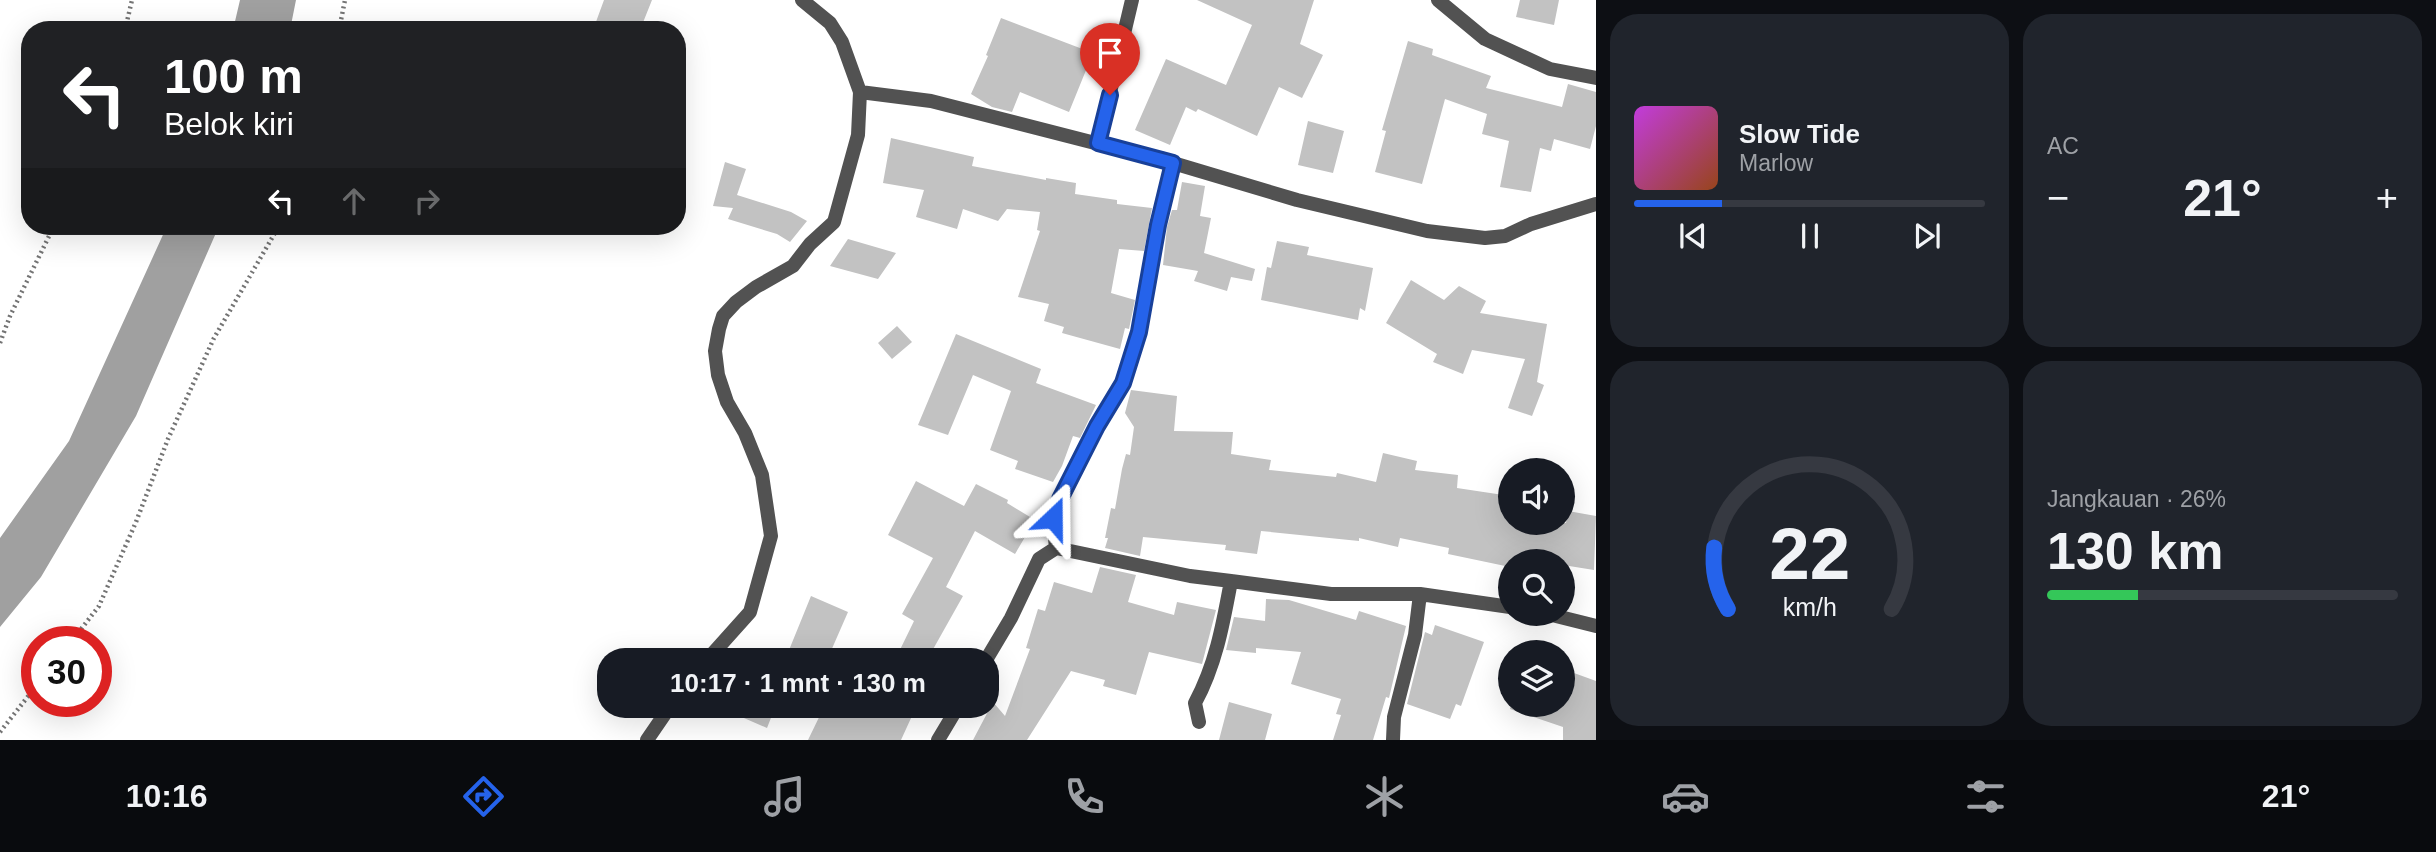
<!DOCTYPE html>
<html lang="id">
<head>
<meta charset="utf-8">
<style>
	:root { --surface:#171b24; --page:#20242c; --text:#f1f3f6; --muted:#9ea1a6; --line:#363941; --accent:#2563eb }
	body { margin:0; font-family:Arial,sans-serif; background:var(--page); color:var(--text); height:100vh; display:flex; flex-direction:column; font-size:26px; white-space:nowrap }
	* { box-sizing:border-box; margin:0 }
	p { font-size:23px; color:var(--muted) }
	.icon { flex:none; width:38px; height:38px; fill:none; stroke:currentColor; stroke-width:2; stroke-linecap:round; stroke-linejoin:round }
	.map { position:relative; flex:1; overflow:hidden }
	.sheet { display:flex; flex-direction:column; gap:14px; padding:14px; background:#0d0f14; width:840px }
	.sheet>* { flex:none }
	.top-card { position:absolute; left:21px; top:21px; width:665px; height:214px; border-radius:28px; box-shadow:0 7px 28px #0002; background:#202124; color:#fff; overflow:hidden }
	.fabs { position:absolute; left:1498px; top:458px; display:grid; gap:14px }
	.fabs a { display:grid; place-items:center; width:77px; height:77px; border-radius:50%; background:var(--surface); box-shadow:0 7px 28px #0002; font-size:35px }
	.speed { position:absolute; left:21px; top:626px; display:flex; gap:14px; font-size:35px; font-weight:700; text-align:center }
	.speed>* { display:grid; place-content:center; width:91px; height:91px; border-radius:50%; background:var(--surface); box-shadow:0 7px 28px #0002; line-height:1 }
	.speed .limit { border:10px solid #d22; background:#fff; color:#111 }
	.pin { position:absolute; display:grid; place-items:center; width:60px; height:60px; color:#fff; margin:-72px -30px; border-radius:50% 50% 50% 0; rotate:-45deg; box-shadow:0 0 7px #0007 }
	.pin .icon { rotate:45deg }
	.me { position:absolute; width:77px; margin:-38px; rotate:23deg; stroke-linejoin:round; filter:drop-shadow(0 0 5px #0008) }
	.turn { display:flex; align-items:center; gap:24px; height:147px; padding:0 28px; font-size:32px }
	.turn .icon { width:91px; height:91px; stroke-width:2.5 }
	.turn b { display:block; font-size:49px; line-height:60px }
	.lanes { display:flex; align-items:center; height:66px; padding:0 28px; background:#0003; justify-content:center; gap:35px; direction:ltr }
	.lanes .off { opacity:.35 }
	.big { font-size:52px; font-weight:700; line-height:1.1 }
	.sheet .widget { flex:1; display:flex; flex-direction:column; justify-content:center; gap:10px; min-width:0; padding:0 24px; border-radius:28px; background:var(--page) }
	.sheet .dial { align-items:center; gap:0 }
	.dial svg { height:182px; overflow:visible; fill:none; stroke:var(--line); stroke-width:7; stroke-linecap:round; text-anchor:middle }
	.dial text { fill:var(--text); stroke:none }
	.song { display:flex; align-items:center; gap:21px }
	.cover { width:84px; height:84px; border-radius:10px; background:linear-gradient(135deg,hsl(290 70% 55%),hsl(20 70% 35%)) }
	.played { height:7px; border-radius:4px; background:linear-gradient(90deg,var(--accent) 25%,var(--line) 25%) }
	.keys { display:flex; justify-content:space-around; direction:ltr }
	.heat { display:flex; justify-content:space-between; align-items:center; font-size:38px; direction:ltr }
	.charge { height:10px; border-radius:5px; background:linear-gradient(90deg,#34c759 26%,var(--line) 0) }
	.sheet .tiles { flex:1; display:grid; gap:14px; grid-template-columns:repeat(2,1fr) }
	.trip { position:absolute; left:597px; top:648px; width:402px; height:70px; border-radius:28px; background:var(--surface); box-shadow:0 7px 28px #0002; font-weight:700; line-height:70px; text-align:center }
	.dock { display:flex; height:112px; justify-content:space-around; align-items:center; background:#090b0e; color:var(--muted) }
	.dock .icon { width:49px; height:49px }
	.dock .current { color:var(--accent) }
	.dock b { font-size:32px; color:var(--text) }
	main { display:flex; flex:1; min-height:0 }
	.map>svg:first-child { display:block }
	.water { fill:#a0a0a0 }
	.building { fill:#c2c2c2 }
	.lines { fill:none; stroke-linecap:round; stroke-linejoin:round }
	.path { stroke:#747474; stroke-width:4.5; stroke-dasharray:2 3.5; stroke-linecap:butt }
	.minor { stroke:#525252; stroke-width:14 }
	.route-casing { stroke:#184099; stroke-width:18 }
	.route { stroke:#2563eb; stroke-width:12 }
</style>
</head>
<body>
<main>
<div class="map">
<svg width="1596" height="740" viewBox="0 0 1596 740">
	<rect width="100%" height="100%" fill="#fff"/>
	<path class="water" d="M240 0H296L290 30H233Z
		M167 226H219L136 416 41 577 0 627V538L69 441Z"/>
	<path class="building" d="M604 0H652L640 30H593Z
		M1197 0H1314L1300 44 1323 55 1302 98 1279 87 1257 136 1198 109 1196 112 1186 107 1170 145 1135 130 1166 59 1226 85 1252 25Z
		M1520 0H1559L1554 25 1516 17Z
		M1001 18 1093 53 1069 112 1020 92 1012 112 992 107 971 94 988 56 986 55Z
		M1408 41 1433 49 1432 55 1491 76 1486 88 1562 107 1568 84 1596 92V126L1590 149 1554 139 1551 151 1540 148 1531 192 1500 187 1509 141 1482 134 1487 114 1445 99 1422 184 1375 172 1386 131 1382 130Z
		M1308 121 1344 131 1333 173 1298 165Z
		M891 138 974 157 972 166 1046 180V178L1076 183 1075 194 1117 200V204L1152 208 1144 251 1119 249 1111 293 1135 300 1129 329 1125 328 1120 349 1062 333 1064 327 1044 321 1049 304 1018 297 1040 231 1037 230 1040 212 1007 209 998 221 963 209 957 229 916 217 924 190 883 183Z
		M725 162 746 169 737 195 791 212 807 221 790 242 777 234 728 219 733 208 713 206Z
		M1182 182 1205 186 1200 216 1211 218 1204 253 1255 269 1252 281 1231 277 1227 291 1194 281 1198 271 1163 265 1167 227 1172 210H1177Z
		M848 239 896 253 878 279 830 266Z
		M1277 241 1309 247 1307 255 1373 268 1365 311 1360 308 1358 320 1261 300 1267 267 1271 268Z
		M1411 280 1444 300 1459 286 1486 301 1480 313 1547 324 1537 382 1544 385 1532 416 1508 408 1525 359 1472 350 1463 374 1433 362 1437 354 1386 323Z
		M897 326 912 342 892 359 878 343Z
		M956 334 1041 369 1036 383 1096 405 1080 438 1073 436 1062 466 1053 482 1015 469 1018 461 990 450 1011 391 973 375 948 435 918 425Z
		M1131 390 1177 396 1174 431 1233 432 1231 454 1271 460 1269 470 1336 477 1337 473 1376 482 1383 453 1417 461 1415 470 1458 475 1457 488 1510 496V523H1566L1568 511 1596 516 1594 570 1563 565V562H1510V567L1448 554 1449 548 1400 538 1398 547 1359 538V541L1261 531 1257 554 1225 550 1226 545 1143 537 1140 556 1105 548 1108 538H1105L1111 508 1115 509 1122 469 1126 454 1130 455 1134 427 1125 413Z
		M916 481 964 506 976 484 1008 500 1007 503 1035 520 1015 554 975 531 946 587 963 596 927 660H895L914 621 902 614 933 558 888 535Z
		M1100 567 1136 575 1128 602 1174 615 1177 602 1216 610 1202 664 1149 652 1136 695 1103 686 1105 680 1071 671 1027 740H973L993 702 1005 716 1030 649 1026 648 1038 609 1045 611 1054 582 1092 593Z
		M811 596 848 612 827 660H799L787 655Z
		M1266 599 1289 600 1356 620 1359 611 1406 626 1389 698 1386 697 1373 740H1333L1341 715 1336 714 1341 699 1291 684 1301 652 1256 648V653L1226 650 1234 617 1265 621Z
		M1435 625 1484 642 1461 706 1456 704 1450 719 1407 704 1425 632 1432 635Z
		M1563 669 1596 681V740H1563V727L1510 709 1511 705H1563Z
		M1229 702 1272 714 1265 740H1219Z
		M714 705H776L767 728Z
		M825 705H917L901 740H808Z"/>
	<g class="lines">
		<path class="path" d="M125 30 132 0
			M339 30 345 0
			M0 343 10 316 54 226
			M71 642 99 606 136 522 168 439 214 338 279 226
			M0 732 37 685"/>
		<path class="minor" d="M1438 0 1485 39 1550 69 1596 78
			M860 92 931 101 1173 163 1297 200 1427 231 1485 238 1505 236 1531 224 1596 204
			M1098 143 1132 0
			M1056 548 1053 518 1060 499 1097 426 1123 383 1139 332 1158 225 1173 163
			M1548 614 1596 626
			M707 660 750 612 771 536 762 475 745 433 727 402 718 375 715 351 719 329 723 316 736 302 756 287 793 266 810 244 834 222 858 135 860 92 842 42 830 23 802 0
			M986 660 1011 618 1039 559 1056 548 1190 576 1231 581 1331 594H1420L1510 607
			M1199 722 1195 703C1216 664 1223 624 1231 581
			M647 740 671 705
			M938 740 959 705
			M1393 740 1394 717 1415 635 1420 594"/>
	</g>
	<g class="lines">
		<defs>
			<path id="route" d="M1053 518 1060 499 1097 426 1123 383 1139 332 1158 225 1173 163 1098 143 1110 95"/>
		</defs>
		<use href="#route" class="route-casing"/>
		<use href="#route" class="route"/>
	</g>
</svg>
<div class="fabs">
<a><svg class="icon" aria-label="sound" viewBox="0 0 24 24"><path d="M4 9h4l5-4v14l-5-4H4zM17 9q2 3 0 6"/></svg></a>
<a><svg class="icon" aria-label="search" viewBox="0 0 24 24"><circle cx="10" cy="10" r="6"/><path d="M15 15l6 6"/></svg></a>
<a><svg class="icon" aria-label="layers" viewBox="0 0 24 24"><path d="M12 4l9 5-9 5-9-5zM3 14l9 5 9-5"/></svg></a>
</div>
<div class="speed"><div class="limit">30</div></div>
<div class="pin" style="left:1110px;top:95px;background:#d93025"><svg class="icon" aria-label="arrive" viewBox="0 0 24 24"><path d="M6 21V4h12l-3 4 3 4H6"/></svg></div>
<svg class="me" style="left:1053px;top:518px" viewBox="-20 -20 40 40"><path d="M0-17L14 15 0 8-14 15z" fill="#2563eb" stroke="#fff" stroke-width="4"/></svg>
<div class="trip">10:17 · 1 mnt · 130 m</div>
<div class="top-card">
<div class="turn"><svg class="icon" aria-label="left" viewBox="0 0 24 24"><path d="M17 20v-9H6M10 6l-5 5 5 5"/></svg><div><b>100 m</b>Belok kiri</div></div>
<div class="lanes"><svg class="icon" aria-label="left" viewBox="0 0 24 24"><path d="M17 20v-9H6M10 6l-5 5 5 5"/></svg><svg class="icon off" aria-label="ahead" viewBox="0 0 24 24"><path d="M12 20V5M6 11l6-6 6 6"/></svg><svg class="icon off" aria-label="right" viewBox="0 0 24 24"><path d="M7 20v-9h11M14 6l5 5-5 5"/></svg></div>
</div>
</div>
<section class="sheet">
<div class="tiles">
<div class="widget">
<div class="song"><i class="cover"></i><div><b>Slow Tide</b><p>Marlow</p></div></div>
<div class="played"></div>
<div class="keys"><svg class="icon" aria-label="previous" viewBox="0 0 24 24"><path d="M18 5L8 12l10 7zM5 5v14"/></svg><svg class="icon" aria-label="pause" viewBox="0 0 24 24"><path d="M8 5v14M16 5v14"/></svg><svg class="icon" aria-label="next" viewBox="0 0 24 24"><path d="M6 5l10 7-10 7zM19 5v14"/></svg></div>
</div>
<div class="widget"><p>AC</p>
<div class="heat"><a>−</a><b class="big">21°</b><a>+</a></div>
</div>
<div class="widget dial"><svg viewBox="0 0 100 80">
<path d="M14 69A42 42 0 1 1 86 69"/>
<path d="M14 69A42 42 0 0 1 8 42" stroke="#2563eb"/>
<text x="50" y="56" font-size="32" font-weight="700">22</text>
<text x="50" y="72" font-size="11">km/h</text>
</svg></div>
<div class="widget"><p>Jangkauan · 26%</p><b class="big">130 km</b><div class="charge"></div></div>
</div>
</section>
</main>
<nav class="dock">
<b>10:16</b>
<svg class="icon current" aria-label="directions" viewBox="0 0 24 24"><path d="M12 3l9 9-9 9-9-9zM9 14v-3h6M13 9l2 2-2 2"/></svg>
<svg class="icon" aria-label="music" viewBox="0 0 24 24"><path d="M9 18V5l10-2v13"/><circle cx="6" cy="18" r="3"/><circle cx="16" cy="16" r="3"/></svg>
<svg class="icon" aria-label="phone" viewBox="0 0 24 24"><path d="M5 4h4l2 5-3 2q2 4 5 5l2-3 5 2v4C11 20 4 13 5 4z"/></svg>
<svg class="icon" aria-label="climate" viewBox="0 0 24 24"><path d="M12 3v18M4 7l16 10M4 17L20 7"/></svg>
<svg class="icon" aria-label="car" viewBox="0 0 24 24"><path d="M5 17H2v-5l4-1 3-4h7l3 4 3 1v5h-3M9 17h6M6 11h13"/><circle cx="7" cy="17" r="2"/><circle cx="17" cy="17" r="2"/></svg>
<svg class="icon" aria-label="filters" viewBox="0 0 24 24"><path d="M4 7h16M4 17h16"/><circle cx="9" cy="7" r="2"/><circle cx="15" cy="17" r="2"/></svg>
<b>21°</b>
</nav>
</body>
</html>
